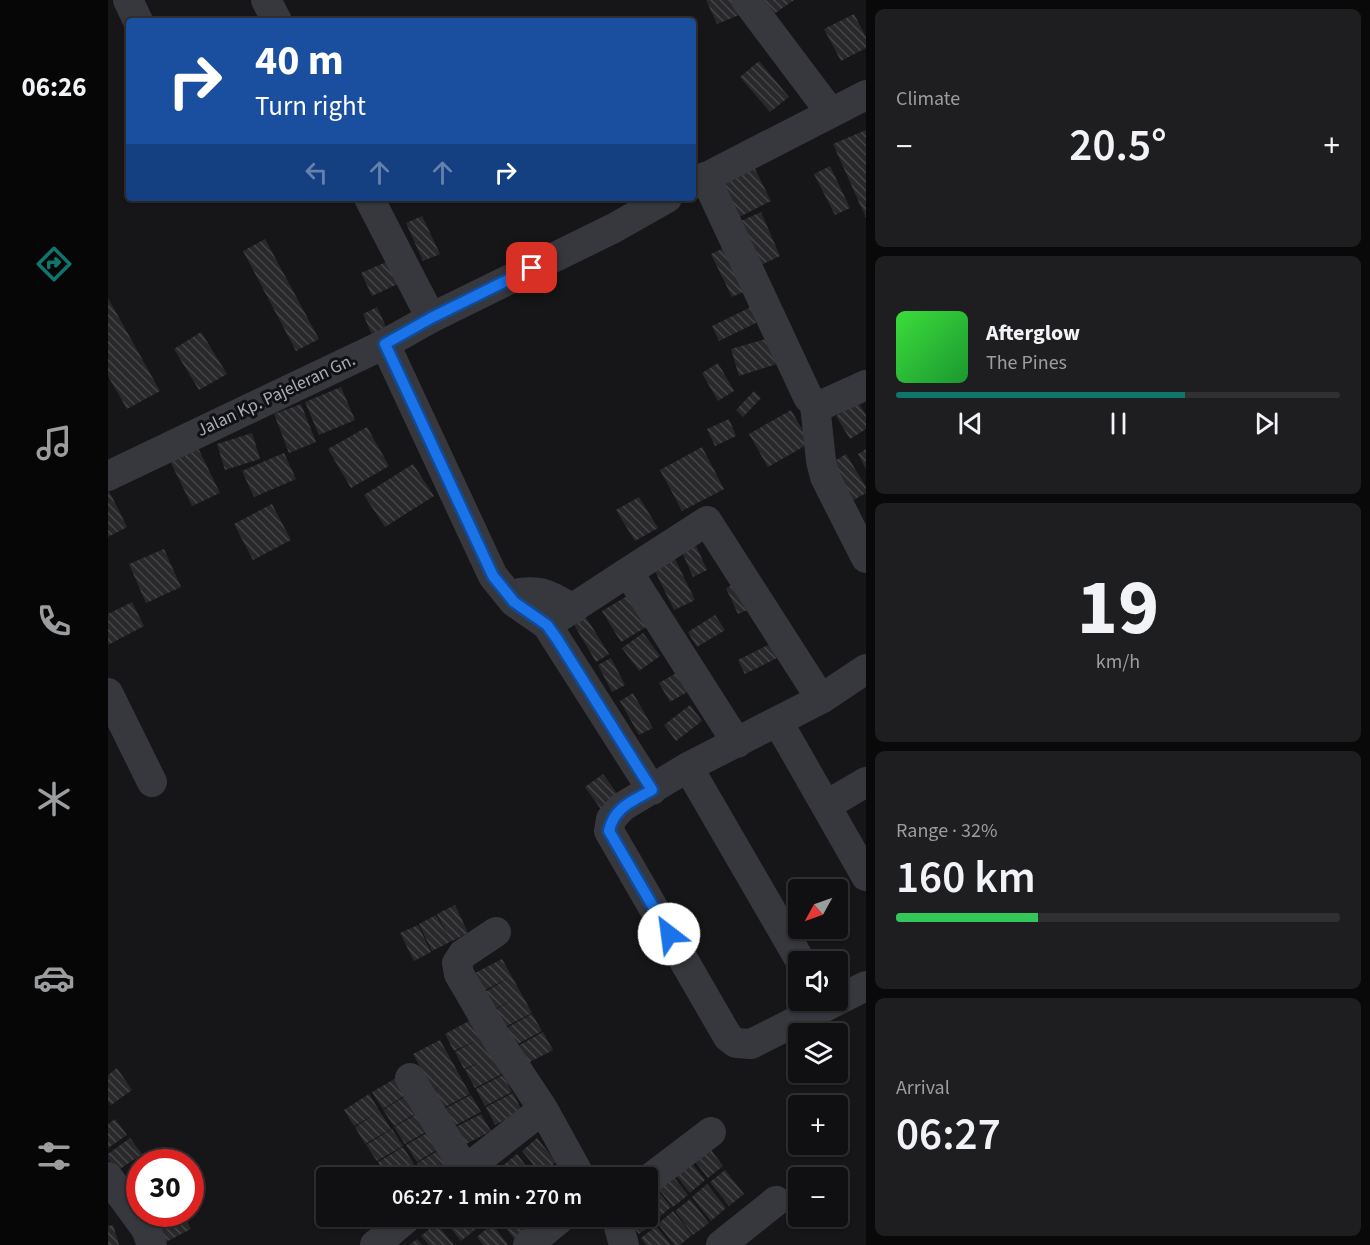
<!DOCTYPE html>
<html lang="en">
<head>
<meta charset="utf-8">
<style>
	:root { --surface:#101012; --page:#1e1e20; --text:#f1f3f6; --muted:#9c9d9f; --line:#303032; --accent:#0f766e }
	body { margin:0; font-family:"Source Sans 3",sans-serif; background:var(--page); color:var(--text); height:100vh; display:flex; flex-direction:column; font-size:22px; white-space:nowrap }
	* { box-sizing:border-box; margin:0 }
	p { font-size:20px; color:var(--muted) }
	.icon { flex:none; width:33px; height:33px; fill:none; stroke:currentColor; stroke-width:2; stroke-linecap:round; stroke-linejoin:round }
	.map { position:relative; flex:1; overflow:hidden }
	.panel { display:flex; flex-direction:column; gap:9px; padding:9px; background:#09090a; width:504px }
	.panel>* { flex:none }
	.hud { position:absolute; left:18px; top:18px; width:570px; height:183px; border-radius:6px; box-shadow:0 2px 4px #0004,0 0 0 2px var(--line); background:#1a4fa0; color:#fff; overflow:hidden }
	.needle { width:39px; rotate:230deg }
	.buttons { position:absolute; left:680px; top:879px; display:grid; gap:12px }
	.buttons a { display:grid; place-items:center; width:60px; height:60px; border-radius:6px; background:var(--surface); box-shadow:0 2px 4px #0004,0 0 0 2px var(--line); font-size:30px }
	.speed { position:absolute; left:18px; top:1149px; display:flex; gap:12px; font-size:30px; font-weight:700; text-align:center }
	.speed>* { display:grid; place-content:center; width:78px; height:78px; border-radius:50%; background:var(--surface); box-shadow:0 2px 4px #0004,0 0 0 2px var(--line); line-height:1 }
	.speed .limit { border:9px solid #d22; background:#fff; color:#111 }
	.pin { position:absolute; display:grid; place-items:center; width:51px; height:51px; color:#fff; margin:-26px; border-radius:12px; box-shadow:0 3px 9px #0006 }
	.me { position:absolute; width:66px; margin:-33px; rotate:330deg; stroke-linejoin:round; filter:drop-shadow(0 0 4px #0008) }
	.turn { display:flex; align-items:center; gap:21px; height:126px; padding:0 30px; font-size:27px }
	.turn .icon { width:78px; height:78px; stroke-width:2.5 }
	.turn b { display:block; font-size:42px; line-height:51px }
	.lanes { display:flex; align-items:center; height:57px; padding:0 30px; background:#0003; justify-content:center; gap:30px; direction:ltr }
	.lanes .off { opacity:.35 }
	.big { font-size:45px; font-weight:600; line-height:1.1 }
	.panel .tile { flex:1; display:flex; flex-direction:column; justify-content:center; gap:9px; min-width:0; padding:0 21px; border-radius:9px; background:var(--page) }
	.panel .dial { align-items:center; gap:0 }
	.dial b { font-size:78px; line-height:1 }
	.song { display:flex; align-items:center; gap:18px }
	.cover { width:72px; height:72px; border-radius:9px; background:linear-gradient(135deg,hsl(120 70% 55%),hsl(130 70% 35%)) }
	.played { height:6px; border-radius:3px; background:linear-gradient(90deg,var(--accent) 65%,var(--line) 65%) }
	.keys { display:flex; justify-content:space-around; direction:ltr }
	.heat { display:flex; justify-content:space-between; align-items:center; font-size:33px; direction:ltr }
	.charge { height:9px; border-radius:4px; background:linear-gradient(90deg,#34c759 32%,var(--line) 0) }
	.trip { position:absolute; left:208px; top:1167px; width:342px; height:60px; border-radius:6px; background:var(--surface); box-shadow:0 2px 4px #0004,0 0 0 2px var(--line); font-weight:600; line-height:60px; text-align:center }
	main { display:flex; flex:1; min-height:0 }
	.tabs { display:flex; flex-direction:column; width:108px; justify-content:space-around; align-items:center; background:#060607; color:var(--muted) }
	.tabs .icon { width:42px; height:42px }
	.tabs .selected { color:var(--accent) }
	.tabs b { font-size:27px; color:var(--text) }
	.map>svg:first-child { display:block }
	.building { fill:url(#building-back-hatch) }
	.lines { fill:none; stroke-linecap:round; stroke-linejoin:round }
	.minor { stroke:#37383d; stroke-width:30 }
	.route-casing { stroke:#114b97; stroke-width:15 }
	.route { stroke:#1a73e8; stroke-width:10 }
	.labels { text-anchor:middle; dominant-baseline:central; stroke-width:6; stroke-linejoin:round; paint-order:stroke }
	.street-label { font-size:18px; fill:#a8adb8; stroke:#111113 }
</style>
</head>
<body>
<main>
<nav class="tabs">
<b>06:26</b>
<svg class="icon selected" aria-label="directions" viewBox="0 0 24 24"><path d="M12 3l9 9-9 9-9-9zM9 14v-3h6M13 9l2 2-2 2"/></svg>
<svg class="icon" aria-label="music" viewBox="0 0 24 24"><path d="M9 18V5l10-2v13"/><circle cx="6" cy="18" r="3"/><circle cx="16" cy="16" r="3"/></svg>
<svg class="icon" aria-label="phone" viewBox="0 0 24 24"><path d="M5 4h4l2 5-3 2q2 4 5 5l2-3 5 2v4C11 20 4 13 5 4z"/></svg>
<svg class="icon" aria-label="climate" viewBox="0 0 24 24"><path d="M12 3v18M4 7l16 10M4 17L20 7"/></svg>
<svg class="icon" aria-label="car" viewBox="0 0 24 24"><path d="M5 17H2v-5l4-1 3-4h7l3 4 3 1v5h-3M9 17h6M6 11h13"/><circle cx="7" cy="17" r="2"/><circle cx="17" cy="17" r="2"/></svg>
<svg class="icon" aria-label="filters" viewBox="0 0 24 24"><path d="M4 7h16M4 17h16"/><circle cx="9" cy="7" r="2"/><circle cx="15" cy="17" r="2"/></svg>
</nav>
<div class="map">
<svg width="758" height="1245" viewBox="0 0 758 1245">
	<defs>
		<pattern id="building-back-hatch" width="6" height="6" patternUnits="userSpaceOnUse" patternTransform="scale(1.5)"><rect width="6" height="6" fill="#29292c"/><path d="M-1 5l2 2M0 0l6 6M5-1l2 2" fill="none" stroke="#454548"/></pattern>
	</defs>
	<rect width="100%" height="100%" fill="#161618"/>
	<path class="building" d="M598 0H630L636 13 609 24Z
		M651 0H686L663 16Z
		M746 14 758 37V48L733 61 716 29Z
		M651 61 681 97 662 112 632 77Z
		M758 130V218L725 144Z
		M643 161 663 201 631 217 611 178Z
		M722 166 742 208 727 215 706 174Z
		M653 212 672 256 653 265 633 221Z
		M314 216 332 254 315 261 298 223Z
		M157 239 211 339 188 351 135 251Z
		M623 245 644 288 624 297 603 254Z
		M285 259 296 281 264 296 253 273Z
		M0 298 52 391 19 409 0 376Z
		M645 306 652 321 611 341 604 326Z
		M269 307 279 329 264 335 255 314Z
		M93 332 119 374 91 390 66 349Z
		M661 338 669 364 631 376 623 349Z
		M610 363 626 391 610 401 594 373Z
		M233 387 247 420 211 435 197 402Z
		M646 391 653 398 635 417 628 410Z
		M750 402 758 415V429L742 439 728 416Z
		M193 404 208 442 181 453 166 414Z
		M683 410 702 443 660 467 641 434Z
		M621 419 628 436 607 446 599 429Z
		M259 427 281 466 243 488 220 449Z
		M144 433 152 459 117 470 109 444Z
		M594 447 616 489 574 511 552 470Z
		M90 448 112 493 84 506 62 461Z
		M758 449V469L750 454Z
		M176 453 188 479 146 497 134 471Z
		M738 454 758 487V493L742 502 720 465Z
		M305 464 326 496 277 527 256 495Z
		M0 489 19 527 0 537Z
		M531 497 550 528 527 541 508 510Z
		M164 504 183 540 145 560 126 524Z
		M585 539 599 570 585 577 571 545Z
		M56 549 73 587 38 603 21 564Z
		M567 559 587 600 566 610 546 569Z
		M632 581 644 608 630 614 618 588Z
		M526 592 545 623 513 642 494 611Z
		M24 602 36 626 0 645V614Z
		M474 611 501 654 488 662 462 618Z
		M607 615 617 630 589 647 580 632Z
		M535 633 552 656 531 671 514 648Z
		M668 641 675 655 637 674 630 660Z
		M503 658 517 685 504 692 490 665Z
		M570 672 581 691 562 702 551 683Z
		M525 693 545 728 531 735 512 701Z
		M582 705 594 721 568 741 556 725Z
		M495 774 513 799 495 812 477 787Z
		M347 905 360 933 324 951 311 924 328 915 342 940 329 914Z
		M310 925 323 952 306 961 292 933Z
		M394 959 424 1013 397 1027 387 1010 406 999 387 1009 377 992 401 978 377 990 367 973Z
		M424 1014 434 1031 408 1045 398 1028Z
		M363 1020 394 1074 367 1088 357 1070 372 1062 356 1069 347 1052 369 1040 346 1051 337 1034Z
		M435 1032 445 1050 418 1064 408 1047Z
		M332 1040 362 1094 335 1108 326 1090 340 1082 325 1090 315 1072 337 1060 315 1072 305 1054Z
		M9 1068 24 1090 3 1105 0 1101V1075Z
		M395 1075 404 1092 377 1106 368 1089Z
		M290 1077 301 1093 275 1109 264 1092Z
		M405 1093 414 1111 387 1125 378 1107Z
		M261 1094 283 1129 257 1144 247 1127 269 1113 246 1126 236 1110Z
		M301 1094 312 1111 286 1126 275 1110Z
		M363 1095 373 1112 346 1126 336 1109Z
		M312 1112 323 1129 297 1144 286 1127Z
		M373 1114 383 1131 356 1145 346 1128Z
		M7 1119 19 1135 0 1148V1124Z
		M284 1129 295 1146 269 1161 258 1145Z
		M324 1130 335 1146 309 1162 298 1145Z
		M22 1138 34 1154 9 1171 0 1159V1154Z
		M429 1138 448 1162 433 1174 414 1151Z
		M597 1142 615 1166 600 1178 581 1154Z
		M295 1147 306 1164 283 1178H279L270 1162Z
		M335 1148 346 1164 324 1178H318L309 1163Z
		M409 1154 427 1178H402L393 1167Z
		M578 1156 597 1180 582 1193 563 1169Z
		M307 1165 315 1178H286Z
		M390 1170 396 1178H380Z
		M617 1170 636 1194 621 1206 602 1182Z
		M561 1171 580 1195 565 1207 546 1183Z
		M32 1176V1199L21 1183Z
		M544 1183 563 1207 548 1220 540 1210V1187Z
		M599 1184 618 1208 603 1221 584 1197Z
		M582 1199 601 1223 585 1235 567 1211Z
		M565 1211 584 1235 572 1245H566L550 1224Z
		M70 1214H74L83 1229 56 1243 47 1226Z
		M540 1214 546 1222 531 1234 517 1216H540Z
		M336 1216H359L368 1229 353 1241 334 1218Z
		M365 1216H382L372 1225Z
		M393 1216H413L424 1230 409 1242 390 1219Z
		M328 1223 346 1245H321L313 1236Z
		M384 1224 400 1245H375L369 1237Z
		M5 1225 11 1245H0V1226Z
		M548 1226 563 1245H538L533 1238Z
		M309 1239 314 1245H301Z"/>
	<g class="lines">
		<path class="minor" d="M20 0 30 21
			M158 0 169 21
			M638 0 723 113
			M597 177 700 397 707 405 716 404 758 385
			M585 184 758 95
			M261 198 323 318
			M277 344 385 576 406 602 439 625 544 790
			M707 405 713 461 717 477 758 558
			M0 476 277 344 323 318 506 228 559 198
			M520 572 599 521 713 699
			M406 602 412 593C436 590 445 597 465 609
			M439 625 520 572 629 743
			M758 669 713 699 580 767 514 807 503 819 501 831 620 1037 628 1043 643 1044 758 986
			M0 693 44 782
			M670 722 758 876
			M580 767 693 962
			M719 805 758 782
			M388 932 355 954 349 963 351 974 390 1041 435 1109 473 1178
			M302 1078 357 1170
			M0 1177 38 1229 44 1245
			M347 1178 435 1109
			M540 1180 603 1132
			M508 1216 516 1245
			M267 1245 301 1216
			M420 1245 455 1216
			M613 1245 668 1201"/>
	</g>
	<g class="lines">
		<defs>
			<path id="route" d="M424 268 323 318 277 344 385 576 406 602 439 625 449 639 544 790C525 801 506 807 501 831L561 934"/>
		</defs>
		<use href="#route" class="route-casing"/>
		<use href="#route" class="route"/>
	</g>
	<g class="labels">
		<g class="street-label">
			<text transform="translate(168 395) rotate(-25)">Jalan Kp. Pajeleran Gn.</text>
		</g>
	</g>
</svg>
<div class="buttons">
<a><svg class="needle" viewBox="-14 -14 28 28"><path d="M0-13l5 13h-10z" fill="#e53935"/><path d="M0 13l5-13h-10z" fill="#9c9d9f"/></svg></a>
<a><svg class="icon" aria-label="sound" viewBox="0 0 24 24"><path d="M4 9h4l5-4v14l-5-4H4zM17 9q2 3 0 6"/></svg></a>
<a><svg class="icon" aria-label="layers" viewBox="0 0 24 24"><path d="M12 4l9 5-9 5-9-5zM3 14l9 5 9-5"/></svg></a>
<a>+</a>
<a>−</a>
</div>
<div class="speed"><div class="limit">30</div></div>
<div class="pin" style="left:424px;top:268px;background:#d93025"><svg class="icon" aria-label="arrive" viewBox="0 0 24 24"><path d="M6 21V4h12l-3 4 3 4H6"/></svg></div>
<svg class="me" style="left:561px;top:934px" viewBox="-20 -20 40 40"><circle r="19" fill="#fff"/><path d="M0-13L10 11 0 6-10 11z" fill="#1a73e8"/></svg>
<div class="trip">06:27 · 1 min · 270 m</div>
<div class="hud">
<div class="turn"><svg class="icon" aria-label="right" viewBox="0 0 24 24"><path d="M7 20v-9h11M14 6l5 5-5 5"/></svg><div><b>40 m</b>Turn right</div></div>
<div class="lanes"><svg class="icon off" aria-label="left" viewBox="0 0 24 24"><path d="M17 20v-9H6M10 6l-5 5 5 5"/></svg><svg class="icon off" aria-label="ahead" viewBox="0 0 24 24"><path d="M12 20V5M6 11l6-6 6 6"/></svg><svg class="icon off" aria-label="ahead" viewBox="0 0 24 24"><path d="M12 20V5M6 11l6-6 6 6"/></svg><svg class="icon" aria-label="right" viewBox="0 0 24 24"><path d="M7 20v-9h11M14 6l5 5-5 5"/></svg></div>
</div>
</div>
<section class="panel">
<div class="tile"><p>Climate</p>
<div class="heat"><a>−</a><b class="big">20.5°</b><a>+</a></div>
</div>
<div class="tile">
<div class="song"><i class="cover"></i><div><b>Afterglow</b><p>The Pines</p></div></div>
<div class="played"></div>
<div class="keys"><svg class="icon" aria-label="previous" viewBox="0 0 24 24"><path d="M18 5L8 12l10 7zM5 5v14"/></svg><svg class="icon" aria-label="pause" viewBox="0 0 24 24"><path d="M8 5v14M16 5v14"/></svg><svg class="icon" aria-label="next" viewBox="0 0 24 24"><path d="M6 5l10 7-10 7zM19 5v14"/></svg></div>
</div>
<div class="tile dial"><b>19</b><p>km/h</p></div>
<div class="tile"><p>Range · 32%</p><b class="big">160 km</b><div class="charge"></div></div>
<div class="tile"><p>Arrival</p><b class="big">06:27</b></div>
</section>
</main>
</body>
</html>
